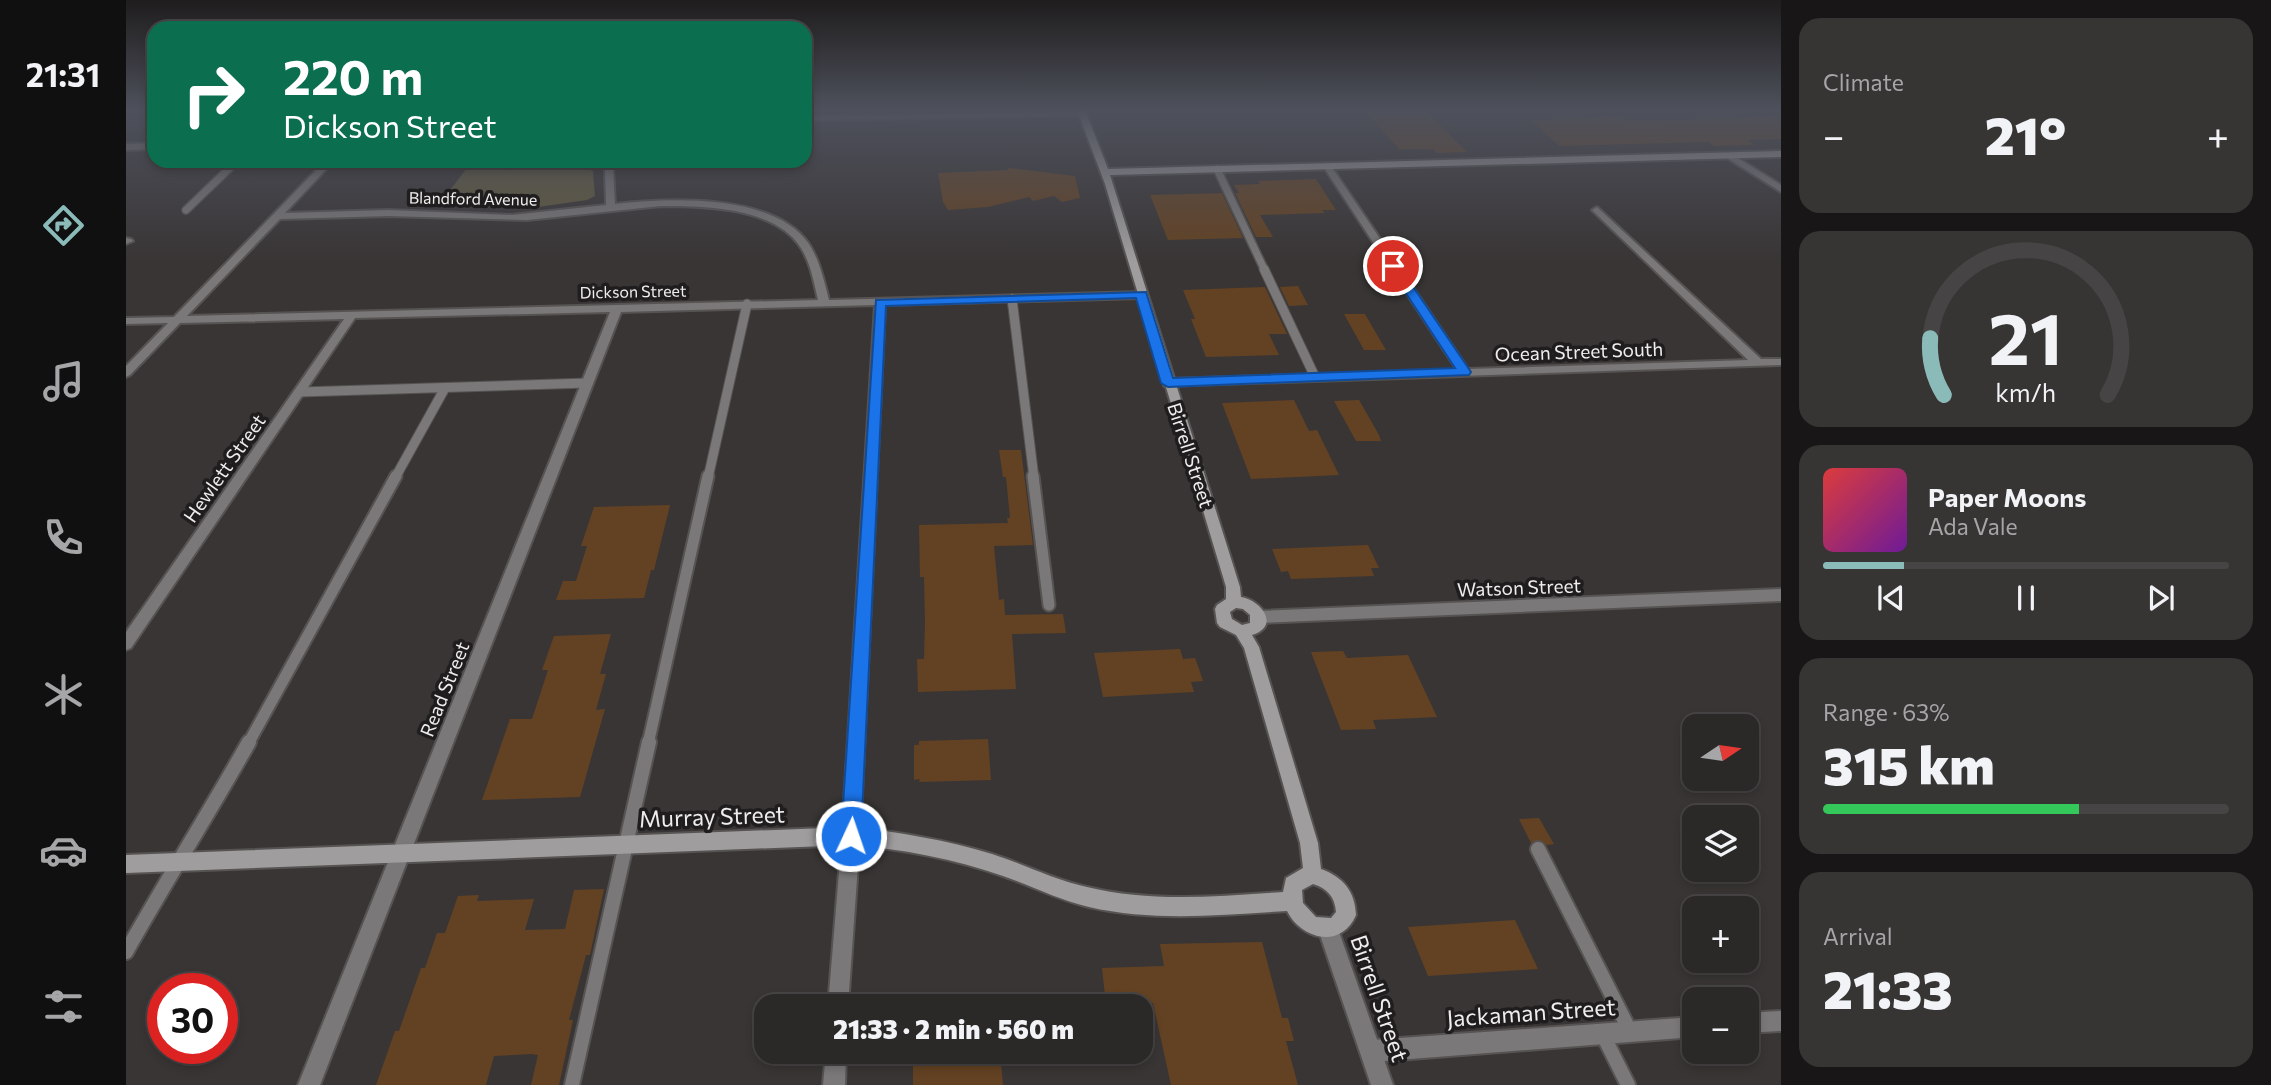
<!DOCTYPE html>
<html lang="en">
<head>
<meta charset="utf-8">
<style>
	:root { --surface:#2b2828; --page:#373434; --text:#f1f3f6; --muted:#a6a6a8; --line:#474445; --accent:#8bbbb9 }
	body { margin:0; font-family:Commissioner,sans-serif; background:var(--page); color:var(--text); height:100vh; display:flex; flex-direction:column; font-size:26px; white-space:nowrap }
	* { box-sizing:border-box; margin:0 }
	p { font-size:23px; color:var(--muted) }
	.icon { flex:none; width:38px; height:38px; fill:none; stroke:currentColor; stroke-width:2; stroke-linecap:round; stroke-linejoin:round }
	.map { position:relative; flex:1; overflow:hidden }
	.side { display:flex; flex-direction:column; gap:18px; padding:18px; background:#181616; width:490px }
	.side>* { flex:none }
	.top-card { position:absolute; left:21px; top:21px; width:665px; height:147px; border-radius:21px; box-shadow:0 4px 10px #0003,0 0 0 2px var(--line); background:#0b6e4f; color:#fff; overflow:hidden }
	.needle { width:46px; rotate:77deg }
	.tools { position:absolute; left:1556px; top:714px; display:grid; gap:14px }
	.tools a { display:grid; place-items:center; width:77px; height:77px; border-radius:14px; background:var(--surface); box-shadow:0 4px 10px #0003,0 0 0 2px var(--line); font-size:35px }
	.speed { position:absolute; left:21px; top:973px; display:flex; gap:14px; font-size:35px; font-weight:700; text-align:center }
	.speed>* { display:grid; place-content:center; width:91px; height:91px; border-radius:50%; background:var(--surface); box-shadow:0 4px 10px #0003,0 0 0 2px var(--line); line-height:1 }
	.speed .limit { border:10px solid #d22; background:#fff; color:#111 }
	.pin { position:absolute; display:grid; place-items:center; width:60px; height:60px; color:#fff; margin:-30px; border:4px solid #fff; border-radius:50%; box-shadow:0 2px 7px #0007 }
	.me { position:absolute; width:77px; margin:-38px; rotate:3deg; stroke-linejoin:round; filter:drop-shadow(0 0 5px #0008) }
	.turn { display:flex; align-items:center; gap:24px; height:147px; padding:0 21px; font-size:32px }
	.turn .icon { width:91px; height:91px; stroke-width:2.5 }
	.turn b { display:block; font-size:49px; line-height:60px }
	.big { font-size:52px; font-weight:800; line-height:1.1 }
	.side .tile { flex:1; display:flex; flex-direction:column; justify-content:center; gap:10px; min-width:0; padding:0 24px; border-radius:21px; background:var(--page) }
	.side .dial { align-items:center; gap:0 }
	.dial svg { height:182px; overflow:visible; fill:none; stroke:var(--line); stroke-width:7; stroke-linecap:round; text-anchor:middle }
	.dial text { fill:var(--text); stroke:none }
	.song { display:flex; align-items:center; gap:21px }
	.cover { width:84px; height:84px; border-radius:10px; background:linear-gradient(135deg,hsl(0 70% 55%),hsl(280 70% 35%)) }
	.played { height:7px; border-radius:4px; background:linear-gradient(90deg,var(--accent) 20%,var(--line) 20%) }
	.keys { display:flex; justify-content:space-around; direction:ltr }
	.heat { display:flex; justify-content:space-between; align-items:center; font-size:38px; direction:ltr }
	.charge { height:10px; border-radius:5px; background:linear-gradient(90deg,#34c759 63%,var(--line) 0) }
	.trip { position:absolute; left:628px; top:994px; width:399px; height:70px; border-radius:21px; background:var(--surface); box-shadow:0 4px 10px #0003,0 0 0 2px var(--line); font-weight:800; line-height:70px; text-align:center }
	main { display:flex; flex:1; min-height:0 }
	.dock { display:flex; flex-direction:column; width:126px; justify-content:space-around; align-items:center; background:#111010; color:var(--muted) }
	.dock .icon { width:49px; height:49px }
	.dock .on { color:var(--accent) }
	.dock b { font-size:32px; color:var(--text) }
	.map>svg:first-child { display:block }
	.green { fill:#61593d }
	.building { fill:#634223 }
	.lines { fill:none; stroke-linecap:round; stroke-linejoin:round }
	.service-far3-casing { stroke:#565352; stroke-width:10 }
	.service-far2-casing { stroke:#565352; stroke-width:11 }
	.service-far1-casing { stroke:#565352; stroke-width:15 }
	.service-casing { stroke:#565352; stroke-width:18 }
	.minor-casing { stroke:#565352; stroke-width:4 }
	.tertiary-casing { stroke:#565352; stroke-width:4 }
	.secondary-casing { stroke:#565352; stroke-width:4 }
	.service-far3 { stroke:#7a7878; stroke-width:7 }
	.service-far2 { stroke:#7a7878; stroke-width:9 }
	.service-far1 { stroke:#7a7878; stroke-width:11 }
	.service { stroke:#7a7878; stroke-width:14 }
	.minor { fill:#7a7878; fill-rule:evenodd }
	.tertiary { fill:#7a7878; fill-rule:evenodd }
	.secondary { fill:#9f9d9d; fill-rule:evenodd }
	.route { fill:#1a73e8; stroke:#114b97; stroke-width:2 }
	.labels { text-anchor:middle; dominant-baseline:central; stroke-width:7; stroke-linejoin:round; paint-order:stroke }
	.far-street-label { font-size:16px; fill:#f0eeed; stroke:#1f1d1d }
	.street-label { font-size:19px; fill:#f0eeed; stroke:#1f1d1d }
	.near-street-label { font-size:23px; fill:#f0eeed; stroke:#1f1d1d }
</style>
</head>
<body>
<main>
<nav class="dock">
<b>21:31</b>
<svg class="icon on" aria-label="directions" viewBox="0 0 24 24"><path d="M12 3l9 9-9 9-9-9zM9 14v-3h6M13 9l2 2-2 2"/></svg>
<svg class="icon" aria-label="music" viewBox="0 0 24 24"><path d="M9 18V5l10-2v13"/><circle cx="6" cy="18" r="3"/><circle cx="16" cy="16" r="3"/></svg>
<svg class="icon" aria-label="phone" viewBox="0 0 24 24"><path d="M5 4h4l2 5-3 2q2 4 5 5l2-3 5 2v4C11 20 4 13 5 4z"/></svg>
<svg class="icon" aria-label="climate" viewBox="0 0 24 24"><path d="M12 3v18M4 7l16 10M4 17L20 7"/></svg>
<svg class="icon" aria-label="car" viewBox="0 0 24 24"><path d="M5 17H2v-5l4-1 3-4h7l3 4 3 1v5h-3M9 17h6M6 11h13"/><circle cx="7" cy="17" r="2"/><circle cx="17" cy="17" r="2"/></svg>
<svg class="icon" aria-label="filters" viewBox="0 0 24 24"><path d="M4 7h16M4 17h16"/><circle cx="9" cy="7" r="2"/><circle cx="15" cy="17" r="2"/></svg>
</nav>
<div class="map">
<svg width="1655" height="1085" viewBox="0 0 1655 1085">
	<rect width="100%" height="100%" fill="#393535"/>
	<path class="green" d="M346 161H439L467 171 469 196 461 200 405 208 313 205Z"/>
	<path class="building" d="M1238 110H1299L1341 152 1311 153 1307 149H1273Z
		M1495 117 1500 121 1655 117V139L1622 140 1629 145 1588 146 1583 142 1433 146 1405 120Z
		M883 168 949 176 954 198 936 202 928 196 907 201 903 197 862 207 822 210 817 202 812 173 881 170Z
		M1190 179 1210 210H1196L1199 213 1134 215 1147 237H1130L1109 193H1113L1108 185 1134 184 1132 181Z
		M1096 193 1117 238 1042 240 1024 195Z
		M1172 286 1182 305 1163 306 1154 287Z
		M1139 287 1161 334H1143L1153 355 1080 357 1065 319H1069L1057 290Z
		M1218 314H1239L1260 350H1238Z
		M1168 400 1183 431 1191 430 1213 475 1125 479 1096 403Z
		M1233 400 1253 435 1255 441H1230L1208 401Z
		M873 450H895L907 545 868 546 873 600 878 599 879 615 937 614 940 633 886 634 890 689 792 692 791 659H798L799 622 798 577H794L793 525 882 523 881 518H884L880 477H877Z
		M544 505 528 570H525L518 598 430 600 437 581H450L461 546H455L468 507Z
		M1242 545 1253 568H1245L1248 576 1165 579 1162 571 1155 572 1146 549Z
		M485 634 474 674H480L470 710 479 709 454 797 356 800 384 719H406L422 670H416L428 636Z
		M1054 649 1057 659 1069 658 1073 669 1077 681 1065 682 1068 692 977 697 968 653Z
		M1217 651 1221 658 1282 655 1311 717 1247 720 1250 729 1215 730 1185 652Z
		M862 739 865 780 793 782 794 779 788 780V745H793V741Z
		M1413 818 1428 844 1421 845 1413 840 1405 843 1393 819Z
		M478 889 464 955H460L443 1020H447L433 1085H405L412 1055 405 1054 368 1056 360 1085H250L269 1031H273L295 968H299L311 933H319L332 896 353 895 351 901 408 899 399 930 439 929 448 890Z
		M1389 920 1412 969 1302 976 1282 927Z
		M1136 942 1156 1018H1162L1168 1041H1160L1172 1085H1045L1027 1003 980 1005 976 968 1038 966 1034 944Z
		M787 1052H874L877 1085H787Z"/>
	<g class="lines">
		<defs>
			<path id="service-far3" d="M1091 169 1139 271
				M60 210 111 161"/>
			<path id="service-far2" d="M1138 269 1189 377
				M886 299 908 478
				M174 392 461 383
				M269 478 319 388
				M582 478 621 304"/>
			<path id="service-far1" d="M907 476 923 605
				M122 744 270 476
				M522 744 582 476"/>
			<path id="service" d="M1412 849 1504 1031
				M0 952C40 881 83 813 123 742
				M1476 1033 1502 1085
				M446 1085 523 742"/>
			<path id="minor" d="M959 112 960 114 956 116 679 120V116Z
				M28 143V149L0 150V144Z
				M1604 153 1655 185V192L1601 158 1600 156Z
				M199 161H208L159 213 263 210 386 215 480 205 479 169 465 161H476L487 168 489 204C544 198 648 193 683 244 694 261 698 281 703 300L1015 292 1020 295 1015 298 759 305 734 836 722 1006H702L716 836 749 305 495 312 194 1085H172L484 312 229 318 5 648 0 650V632L218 319 54 323 4 375 0 377V366L42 323 0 324V318L48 317ZM535 206C578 206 649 207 675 248 685 264 688 283 692 300L61 316 154 219 263 216 401 220Z
				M1201 163 1205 166 1342 369 1622 360 1468 212 1466 210 1471 207 1635 359H1655V365L1038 386V380L1042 379 1331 370 1197 166Z
				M0 238 5 239 7 241 0 244Z
				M1655 1011V1031L1620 1033V1013Z
				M1568 1017V1037L1246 1062 1239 1058 1235 1051 1239 1044 1246 1040Z
				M700 1052H720L719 1085H697Z"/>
			<path id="tertiary" d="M1655 589V601L1133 623 1128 621 1125 617 1128 613 1133 611Z
				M1202 919 1209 922 1212 929 1267 1085H1245L1192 929 1195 922Z"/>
			<path id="secondary" d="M951 110H959L982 169 1655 151V157L984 175 1114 587 1115 597C1137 601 1154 627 1126 635L1133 647 1192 843 1195 869C1217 877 1229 891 1230 915 1215 950 1175 939 1161 911 1095 915 1028 922 963 907 933 900 906 886 877 876 828 859 777 849 725 845L0 873V855L725 827C773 832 820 840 866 854 898 864 928 880 961 887 1025 903 1092 896 1157 892L1160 878 1177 868 1174 843 1118 648 1110 635 1094 627 1091 623 1089 609 1091 605 1100 599V587L979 184ZM1110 608 1117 609 1124 615V623L1116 625 1106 619 1104 612ZM1187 884C1201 888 1209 897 1210 912L1205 918 1190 917 1177 903 1176 890Z"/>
		</defs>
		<use href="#service-far3" class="service-far3-casing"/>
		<use href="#service-far2" class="service-far2-casing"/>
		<use href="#service-far1" class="service-far1-casing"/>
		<use href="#service" class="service-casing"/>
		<use href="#minor" class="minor-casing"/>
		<use href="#tertiary" class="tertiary-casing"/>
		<use href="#secondary" class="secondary-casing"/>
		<use href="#service-far3" class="service-far3"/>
		<use href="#service-far2" class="service-far2"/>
		<use href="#service-far1" class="service-far1"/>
		<use href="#service" class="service"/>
		<use href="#minor" class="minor"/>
		<use href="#tertiary" class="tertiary"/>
		<use href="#secondary" class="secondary"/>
	</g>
	<linearGradient id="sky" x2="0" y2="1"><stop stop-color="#1f1d1d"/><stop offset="0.42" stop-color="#4e515c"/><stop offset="1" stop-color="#4e515c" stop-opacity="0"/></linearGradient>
	<rect width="1655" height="261" fill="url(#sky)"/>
	<path class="route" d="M1267 262 1271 263 1345 372 1343 375 1042 387 1035 383 1010 298 760 306 735 836 732 843 725 846 718 843 715 836 750 300 1020 292 1047 378 1329 368 1262 266Z"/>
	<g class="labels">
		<g class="far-street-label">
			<text transform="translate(347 198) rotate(1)">Blandford Avenue</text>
			<text transform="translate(507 291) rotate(-1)">Dickson Street</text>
		</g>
		<g class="street-label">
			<text transform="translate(1453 351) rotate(-2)">Ocean Street South</text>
			<text transform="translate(1065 455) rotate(72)">Birrell Street</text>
			<text transform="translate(98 468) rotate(-55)">Hewlett Street</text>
			<text transform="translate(1393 587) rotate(-2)">Watson Street</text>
			<text transform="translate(318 689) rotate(-68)">Read Street</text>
		</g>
		<g class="near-street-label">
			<text transform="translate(586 816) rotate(-2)">Murray Street</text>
			<text transform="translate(1254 998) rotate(71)">Birrell Street</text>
			<text transform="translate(1405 1012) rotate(-4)">Jackaman Street</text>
		</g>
	</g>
</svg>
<div class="tools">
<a><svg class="needle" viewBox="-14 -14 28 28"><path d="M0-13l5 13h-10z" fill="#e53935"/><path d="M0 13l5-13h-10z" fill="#a6a6a8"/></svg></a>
<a><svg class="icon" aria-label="layers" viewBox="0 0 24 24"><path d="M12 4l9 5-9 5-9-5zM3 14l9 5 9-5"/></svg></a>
<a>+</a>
<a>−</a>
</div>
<div class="speed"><div class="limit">30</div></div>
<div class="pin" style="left:1267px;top:266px;background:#d93025"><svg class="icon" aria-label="arrive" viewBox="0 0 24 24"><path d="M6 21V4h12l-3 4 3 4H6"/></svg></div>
<svg class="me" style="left:725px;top:836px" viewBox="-20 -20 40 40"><circle r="17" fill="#1a73e8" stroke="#fff" stroke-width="3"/><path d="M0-11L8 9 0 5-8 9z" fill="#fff"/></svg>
<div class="trip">21:33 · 2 min · 560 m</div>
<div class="top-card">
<div class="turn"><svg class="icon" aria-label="right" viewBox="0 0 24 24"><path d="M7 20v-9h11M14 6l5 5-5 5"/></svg><div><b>220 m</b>Dickson Street</div></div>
</div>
</div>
<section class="side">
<div class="tile"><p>Climate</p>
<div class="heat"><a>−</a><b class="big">21°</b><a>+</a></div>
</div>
<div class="tile dial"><svg viewBox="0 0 100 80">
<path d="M14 69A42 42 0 1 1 86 69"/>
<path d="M14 69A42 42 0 0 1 8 44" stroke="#8bbbb9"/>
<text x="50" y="56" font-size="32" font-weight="700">21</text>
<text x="50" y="72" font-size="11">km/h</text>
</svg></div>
<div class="tile">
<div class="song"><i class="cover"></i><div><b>Paper Moons</b><p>Ada Vale</p></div></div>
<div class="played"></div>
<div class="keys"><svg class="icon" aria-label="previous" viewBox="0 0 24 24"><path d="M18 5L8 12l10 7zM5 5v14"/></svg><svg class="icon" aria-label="pause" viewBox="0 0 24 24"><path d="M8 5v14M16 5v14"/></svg><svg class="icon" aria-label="next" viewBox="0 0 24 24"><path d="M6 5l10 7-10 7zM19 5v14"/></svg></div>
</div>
<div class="tile"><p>Range · 63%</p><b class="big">315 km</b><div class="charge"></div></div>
<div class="tile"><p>Arrival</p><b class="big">21:33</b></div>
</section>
</main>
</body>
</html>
